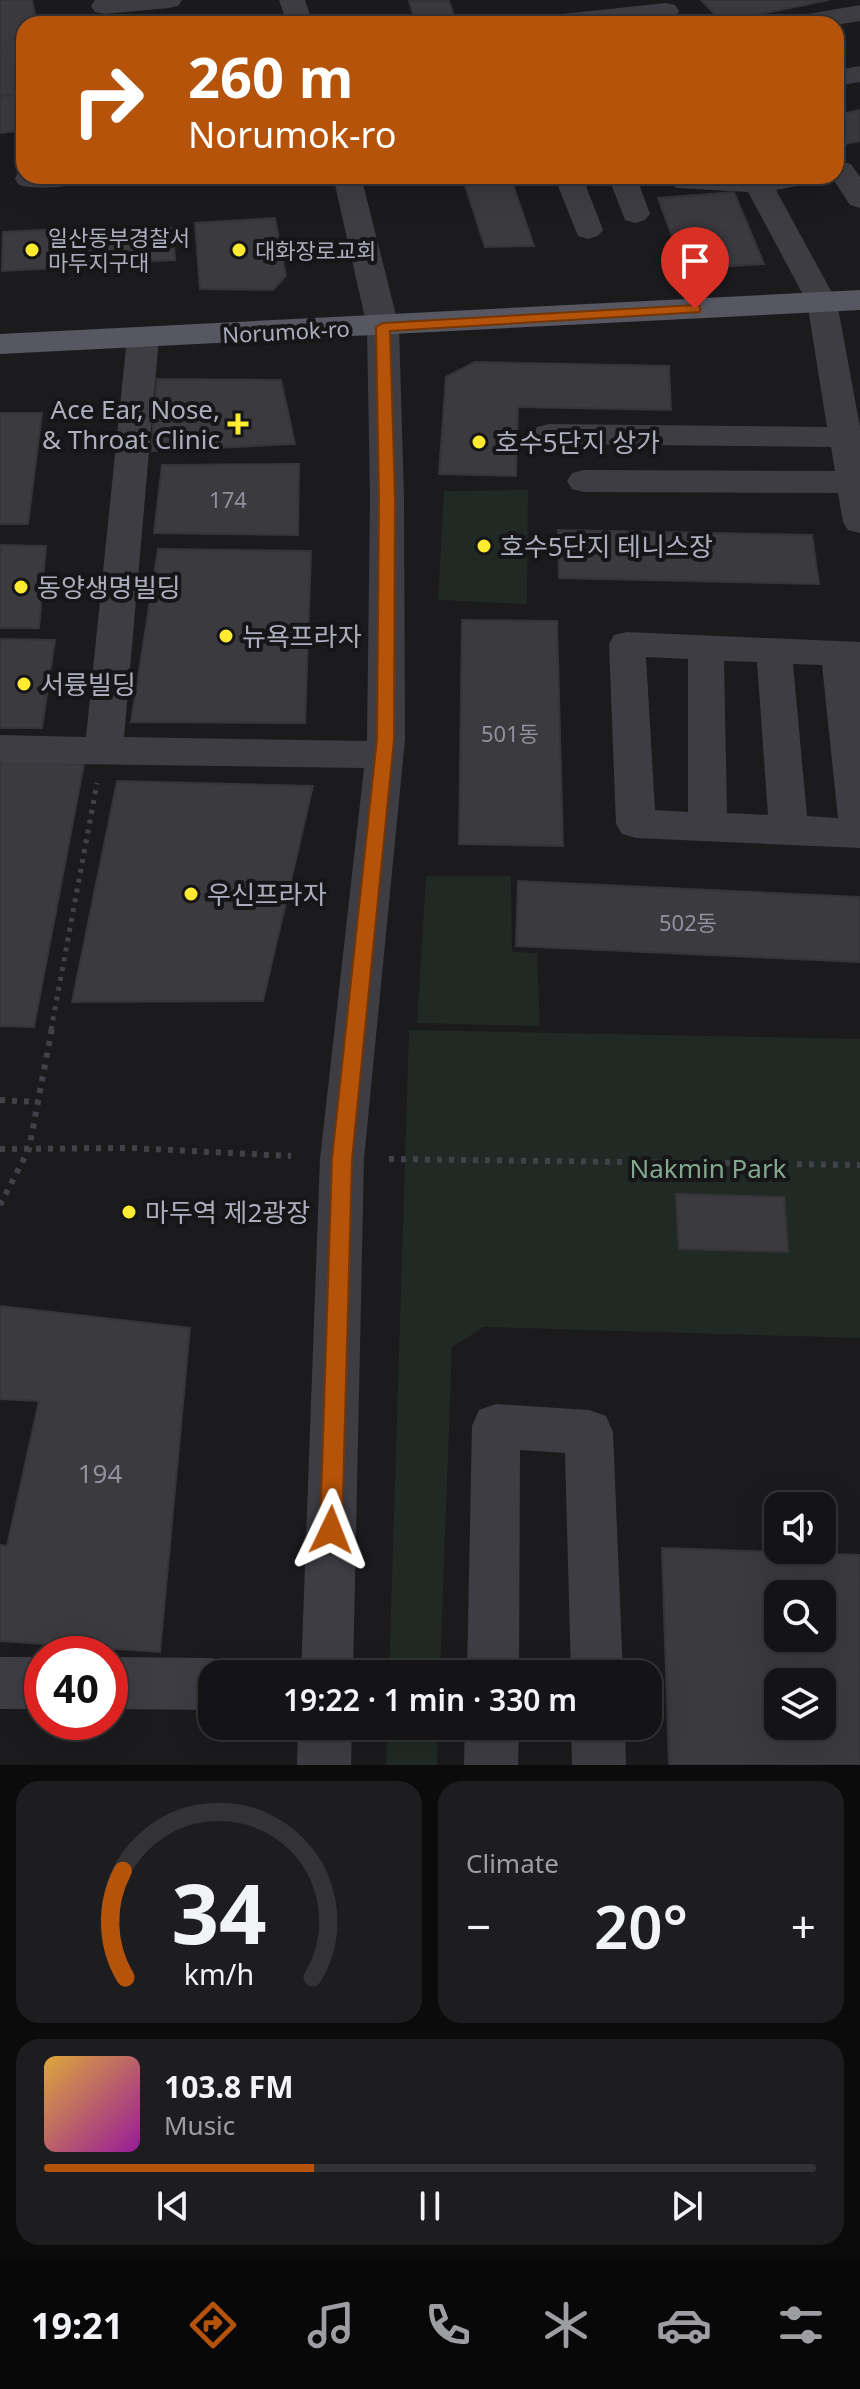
<!DOCTYPE html>
<html lang="en">
<head>
<meta charset="utf-8">
<style>
	:root { --surface:#141416; --page:#1d1d1f; --text:#f1f3f6; --muted:#9d9ea1; --line:#333335; --accent:#b45309 }
	body { margin:0; font-family:"Noto Sans","Noto Sans KR",sans-serif; background:var(--page); color:var(--text); height:100vh; display:flex; flex-direction:column; font-size:30px; white-space:nowrap }
	* { box-sizing:border-box; margin:0 }
	p { font-size:26px; color:var(--muted) }
	.icon { flex:none; width:44px; height:44px; fill:none; stroke:currentColor; stroke-width:2; stroke-linecap:round; stroke-linejoin:round }
	.map { position:relative; height:1765px; overflow:hidden }
	.panel { display:flex; flex-direction:column; gap:16px; padding:16px; background:#0b0b0c; flex:1 }
	.panel>* { flex:none }
	.top-card { position:absolute; left:16px; top:16px; width:828px; height:168px; border-radius:24px; box-shadow:0 8px 32px #0002,0 0 0 2px var(--line); background:#b45309; color:#fff; overflow:hidden }
	.controls { position:absolute; left:764px; top:1492px; display:grid; gap:16px }
	.controls a { display:grid; place-items:center; width:72px; height:72px; border-radius:16px; background:var(--surface); box-shadow:0 8px 32px #0002,0 0 0 2px var(--line); font-size:40px }
	.speed { position:absolute; left:24px; top:1636px; display:flex; gap:16px; font-size:40px; font-weight:700; text-align:center }
	.speed>* { display:grid; place-content:center; width:104px; height:104px; border-radius:50%; background:var(--surface); box-shadow:0 8px 32px #0002,0 0 0 2px var(--line); line-height:1 }
	.speed .limit { border:12px solid #d22; background:#fff; color:#111 }
	.pin { position:absolute; display:grid; place-items:center; width:68px; height:68px; color:#fff; margin:-82px -34px; border-radius:50% 50% 50% 0; rotate:-45deg; box-shadow:0 0 8px #0007 }
	.pin .icon { rotate:45deg }
	.me { position:absolute; width:88px; margin:-44px; rotate:2deg; stroke-linejoin:round; filter:drop-shadow(0 0 6px #0008) }
	.turn { display:flex; align-items:center; gap:28px; height:168px; padding:0 40px; font-size:36px }
	.turn .icon { width:104px; height:104px; stroke-width:2.5 }
	.turn b { display:block; font-size:56px; line-height:68px }
	.big { font-size:60px; font-weight:600; line-height:1.1 }
	.panel .tile { flex:1; display:flex; flex-direction:column; justify-content:center; gap:12px; min-width:0; padding:0 28px; border-radius:24px; background:var(--page) }
	.panel .dial { align-items:center; gap:0 }
	.dial svg { height:208px; overflow:visible; fill:none; stroke:var(--line); stroke-width:7; stroke-linecap:round; text-anchor:middle }
	.dial text { fill:var(--text); stroke:none }
	.song { display:flex; align-items:center; gap:24px }
	.cover { width:96px; height:96px; border-radius:12px; background:linear-gradient(135deg,hsl(40 70% 55%),hsl(300 70% 35%)) }
	.played { height:8px; border-radius:4px; background:linear-gradient(90deg,var(--accent) 35%,var(--line) 35%) }
	.keys { display:flex; justify-content:space-around; direction:ltr }
	.heat { display:flex; justify-content:space-between; align-items:center; font-size:44px; direction:ltr }
	.panel .tiles { flex:1; display:grid; gap:16px; grid-template-columns:1fr 1fr }
	.tile:last-child { grid-column:span 2 }
	.trip { position:absolute; left:198px; top:1660px; width:464px; height:80px; border-radius:24px; background:var(--surface); box-shadow:0 8px 32px #0002,0 0 0 2px var(--line); font-weight:600; line-height:80px; text-align:center }
	.tabs { display:flex; height:128px; justify-content:space-around; align-items:center; background:#080809; color:var(--muted) }
	.tabs .icon { width:56px; height:56px }
	.tabs .on { color:var(--accent) }
	.tabs b { font-size:36px; color:var(--text) }
	.map>svg:first-child { display:block }
	.green { fill:#202923 }
	.building { fill:#3b3a3f; stroke:#353439; stroke-width:2; fill-rule:evenodd }
	.lines { fill:none; stroke-linecap:round; stroke-linejoin:round }
	.path-far1 { stroke:#414149; stroke-width:5; stroke-dasharray:4 6; stroke-linecap:butt }
	.path { stroke:#414149; stroke-width:6; stroke-dasharray:5 7; stroke-linecap:butt }
	.minor { fill:#3e3d44; fill-rule:evenodd }
	.major { fill:#575762; fill-rule:evenodd }
	.route { fill:#b45309; stroke:#753606; stroke-width:2 }
	.poi-dot { fill:#ffec30; stroke:#161518; stroke-width:3 }
	.labels { text-anchor:middle; dominant-baseline:central; stroke-width:8; stroke-linejoin:round; paint-order:stroke }
	.far-poi-label { font-size:22px; fill:#acadbd; stroke:#161518; text-anchor:start }
	.far-street-label { font-size:22px; fill:#acadbd; stroke:#161518 }
	.number-label { font-size:22px; fill:#90909e }
	.poi-label { font-size:26px; fill:#acadbd; stroke:#161518; text-anchor:start }
	.park-label { font-size:26px; fill:#82a98e; stroke:#161518 }
	.near-number-label { font-size:26px; fill:#90909e }
</style>
</head>
<body>
<div class="map">
<svg width="860" height="1765" viewBox="0 0 860 1765">
	<rect width="100%" height="100%" fill="#1b1a1d"/>
	<path class="green" d="M528 490 527 604 438 600 444 491Z
		M426 876H511L512 952 537 953 540 1026 417 1023Z
		M409 1030 860 1039V1338L484 1327 452 1347 440 1674H389Z
		M387 1726H438L437 1765H386Z"/>
	<path class="building" d="M0 0H32L37 24H24V94L0 96Z
		M701 0H829L722 22Z
		M409 1H449L457 24H416Z
		M24 94V130L0 133V96Z
		M860 110V141L836 146V115Z
		M462 176H510L534 246 485 247Z
		M734 192 764 264 684 269 658 198Z
		M275 218 286 276 273 290 200 289 195 223Z
		M173 228 175 260 84 265V233Z
		M61 229 62 268 2 271 3 232Z
		M475 362 669 366 671 410 518 407 516 476 439 474 446 377Z
		M157 379 281 380 295 444 151 451Z
		M0 413H42L28 524H0Z
		M299 464 298 535 154 533 162 465Z
		M558 530 812 535 819 584 559 578Z
		M0 545 46 546 39 628H0Z
		M158 549 311 551 305 723 131 722Z
		M462 620 557 621 563 846 459 844Z
		M0 639 55 640 42 728H0Z
		M0 762 84 764 34 1027 0 1026Z
		M117 781 313 786 263 1001 72 1002Z
		M518 881 860 897V962L516 946Z
		M676 1194 784 1197 788 1252 679 1249Z
		M0 1306 190 1328 160 1652 0 1641V1545L7 1546 39 1401 0 1399Z
		M662 1548 860 1555V1765H669ZM778 1594H822V1638H778ZM778 1682H822V1726H778Z"/>
	<g class="lines">
		<path class="path-far1" d="M51 1030 97 783"/>
		<path class="path" d="M0 1100 38 1102
			M0 1149 131 1148 291 1156
			M389 1159 860 1165
			M0 1205 29 1149 52 1028"/>
		<path class="minor" d="M95 0H182L178 6 169 8 104 14 95 12 91 6Z
			M279 0H305L313 24H287Z
			M666 3 675 5 679 11 675 17 617 24H530L534 18 543 16Z
			M860 5V21L836 25 784 24 788 18 797 16Z
			M860 66V82L836 86V70Z
			M841 161 851 164 860 177V208L850 205 831 176H836V163Z
			M24 169V176H91L87 182C67 187 39 190 19 185L15 179 19 170Z
			M333 176H361L399 327 404 498 405 739 364 1159 353 1674H301L320 1159 364 768 0 763V735L86 737 127 338 132 331 143 329 154 331 159 338 124 737 367 741 370 498 367 327Z
			M554 176H582L603 230 598 236 588 239 578 236Z
			M608 176H636L650 214 645 220 635 223 625 220Z
			M676 176H821L817 182 776 190 837 302 860 427V533L848 530 843 522 838 493 584 492 572 489 567 481 572 473 584 470 835 471 831 447 549 444 537 441 533 434 537 427 549 424 827 427 807 302 748 192 676 188 672 182Z
			M627 632 860 642V848L636 838 622 834 616 824 609 644 614 635ZM646 657 688 659V812L655 810ZM724 661 757 662 768 815 727 813ZM793 664 822 665 838 818 807 816Z
			M496 1404 589 1410 606 1416 613 1432 623 1674H571L565 1453 520 1450 519 1674H467L472 1426 479 1410Z
			M0 1657H42V1709H0Z
			M110 1657 212 1658 231 1665 234 1674H212V1710L110 1709Z
			M298 1726H352L351 1765H297Z
			M465 1726H519L518 1765H464Z
			M571 1726H625L626 1765H572Z"/>
		<path class="major" d="M860 290V310L0 354V334Z"/>
	</g>
	<path class="route" d="M695 305 700 306V312L390 331 395 498 394 739 352 1159 342 1530 339 1537 331 1541 323 1537 320 1530 332 1159 377 739 379 498 376 327 383 323Z"/>
	<g class="poi-dot">
		<circle cx="32" cy="250" r="8"/>
		<circle cx="239" cy="250" r="8"/>
		<path d="M234 412h8v8h8v8h-8v8h-8v-8h-8v-8h8z"/>
		<circle cx="479" cy="442" r="8"/>
		<circle cx="484" cy="546" r="8"/>
		<circle cx="21" cy="587" r="8"/>
		<circle cx="226" cy="636" r="8"/>
		<circle cx="24" cy="684" r="8"/>
		<circle cx="191" cy="894" r="8"/>
		<circle cx="129" cy="1212" r="8"/>
	</g>
	<g class="labels">
		<g class="far-poi-label">
			<text x="48" y="237">일산동부경찰서<tspan x="48" dy="25">마두지구대</tspan></text>
			<text x="255" y="250">대화장로교회</text>
		</g>
		<g class="far-street-label">
			<text transform="translate(286 331) rotate(-3)">Norumok-ro</text>
		</g>
		<g class="number-label">
			<text x="228" y="499">174</text>
			<text x="510" y="733">501동</text>
			<text x="688" y="922">502동</text>
		</g>
		<g class="poi-label">
			<text x="220" y="409" text-anchor="end">Ace Ear, Nose,<tspan x="220" dy="30">&amp; Throat Clinic</tspan></text>
			<text x="495" y="442">호수5단지 상가</text>
			<text x="500" y="546">호수5단지 테니스장</text>
			<text x="37" y="587">동양생명빌딩</text>
			<text x="242" y="636">뉴욕프라자</text>
			<text x="40" y="684">서륭빌딩</text>
			<text x="207" y="894">우신프라자</text>
			<text x="145" y="1212">마두역 제2광장</text>
		</g>
		<g class="park-label">
			<text x="708" y="1168">Nakmin Park</text>
		</g>
		<g class="near-number-label">
			<text x="100" y="1473">194</text>
		</g>
	</g>
</svg>
<div class="controls">
<a><svg class="icon" aria-label="sound" viewBox="0 0 24 24"><path d="M4 9h4l5-4v14l-5-4H4zM17 9q2 3 0 6"/></svg></a>
<a><svg class="icon" aria-label="search" viewBox="0 0 24 24"><circle cx="10" cy="10" r="6"/><path d="M15 15l6 6"/></svg></a>
<a><svg class="icon" aria-label="layers" viewBox="0 0 24 24"><path d="M12 4l9 5-9 5-9-5zM3 14l9 5 9-5"/></svg></a>
</div>
<div class="speed"><div class="limit">40</div></div>
<div class="pin" style="left:695px;top:309px;background:#d93025"><svg class="icon" aria-label="arrive" viewBox="0 0 24 24"><path d="M6 21V4h12l-3 4 3 4H6"/></svg></div>
<svg class="me" style="left:331px;top:1530px" viewBox="-20 -20 40 40"><path d="M0-17L14 15 0 8-14 15z" fill="#b45309" stroke="#fff" stroke-width="4"/></svg>
<div class="trip">19:22 · 1 min · 330 m</div>
<div class="top-card">
<div class="turn"><svg class="icon" aria-label="right" viewBox="0 0 24 24"><path d="M7 20v-9h11M14 6l5 5-5 5"/></svg><div><b>260 m</b>Norumok-ro</div></div>
</div>
</div>
<section class="panel">
<div class="tiles">
<div class="tile dial"><svg viewBox="0 0 100 80">
<path d="M14 69A42 42 0 1 1 86 69"/>
<path d="M14 69A42 42 0 0 1 13 28" stroke="#b45309"/>
<text x="50" y="56" font-size="32" font-weight="700">34</text>
<text x="50" y="72" font-size="11">km/h</text>
</svg></div>
<div class="tile"><p>Climate</p>
<div class="heat"><a>−</a><b class="big">20°</b><a>+</a></div>
</div>
<div class="tile">
<div class="song"><i class="cover"></i><div><b>103.8 FM</b><p>Music</p></div></div>
<div class="played"></div>
<div class="keys"><svg class="icon" aria-label="previous" viewBox="0 0 24 24"><path d="M18 5L8 12l10 7zM5 5v14"/></svg><svg class="icon" aria-label="pause" viewBox="0 0 24 24"><path d="M8 5v14M16 5v14"/></svg><svg class="icon" aria-label="next" viewBox="0 0 24 24"><path d="M6 5l10 7-10 7zM19 5v14"/></svg></div>
</div>
</div>
</section>
<nav class="tabs">
<b>19:21</b>
<svg class="icon on" aria-label="directions" viewBox="0 0 24 24"><path d="M12 3l9 9-9 9-9-9zM9 14v-3h6M13 9l2 2-2 2"/></svg>
<svg class="icon" aria-label="music" viewBox="0 0 24 24"><path d="M9 18V5l10-2v13"/><circle cx="6" cy="18" r="3"/><circle cx="16" cy="16" r="3"/></svg>
<svg class="icon" aria-label="phone" viewBox="0 0 24 24"><path d="M5 4h4l2 5-3 2q2 4 5 5l2-3 5 2v4C11 20 4 13 5 4z"/></svg>
<svg class="icon" aria-label="climate" viewBox="0 0 24 24"><path d="M12 3v18M4 7l16 10M4 17L20 7"/></svg>
<svg class="icon" aria-label="car" viewBox="0 0 24 24"><path d="M5 17H2v-5l4-1 3-4h7l3 4 3 1v5h-3M9 17h6M6 11h13"/><circle cx="7" cy="17" r="2"/><circle cx="17" cy="17" r="2"/></svg>
<svg class="icon" aria-label="filters" viewBox="0 0 24 24"><path d="M4 7h16M4 17h16"/><circle cx="9" cy="7" r="2"/><circle cx="15" cy="17" r="2"/></svg>
</nav>
</body>
</html>
